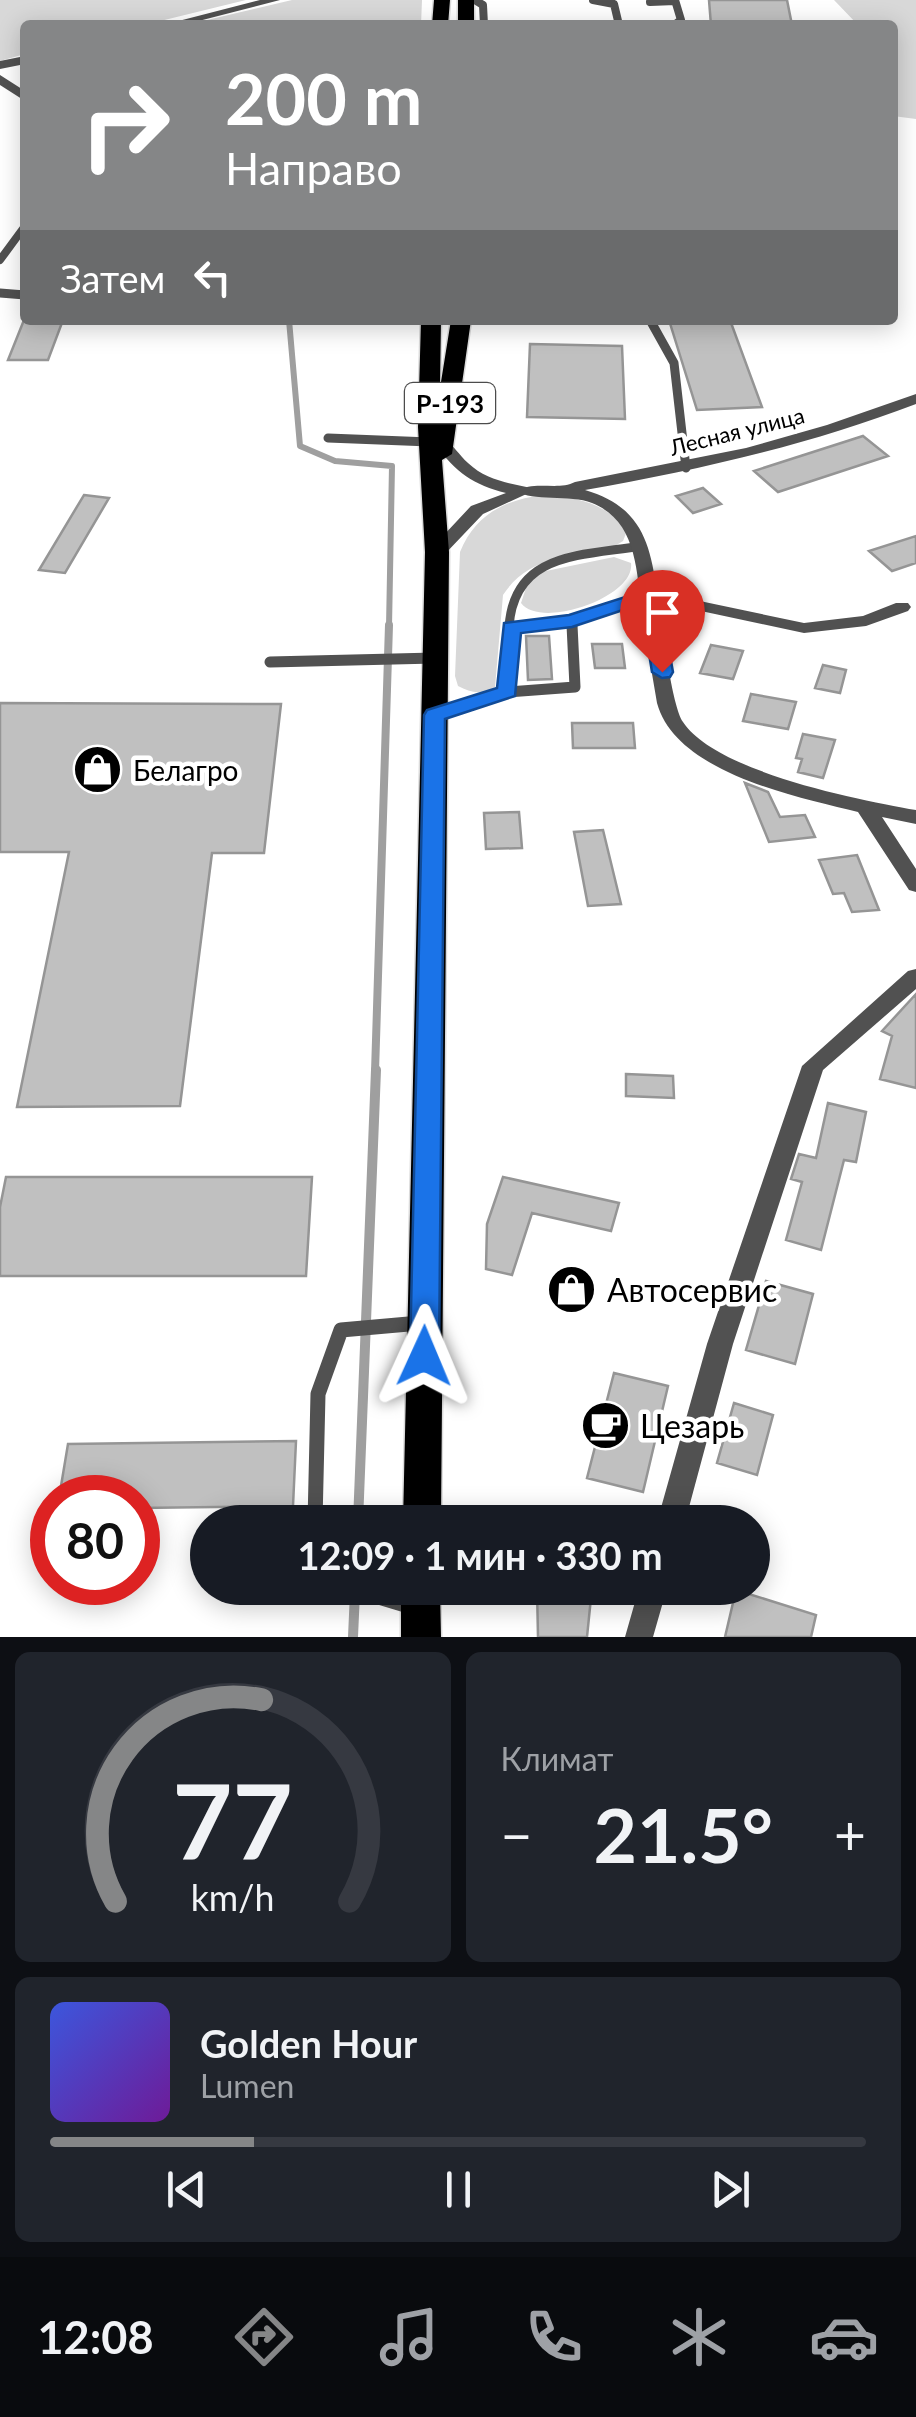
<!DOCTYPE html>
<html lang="ru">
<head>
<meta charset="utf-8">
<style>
	:root { --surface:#171b24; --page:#20242c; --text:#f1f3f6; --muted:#9ea1a6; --line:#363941; --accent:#858687 }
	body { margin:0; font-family:Lato,sans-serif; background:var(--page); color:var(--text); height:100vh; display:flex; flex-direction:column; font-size:38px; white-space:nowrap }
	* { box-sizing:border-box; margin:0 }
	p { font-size:32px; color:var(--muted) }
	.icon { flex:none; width:55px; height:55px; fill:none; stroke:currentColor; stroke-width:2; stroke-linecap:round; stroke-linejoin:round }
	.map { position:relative; height:1637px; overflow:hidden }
	.details { display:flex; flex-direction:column; gap:15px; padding:15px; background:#0d0f14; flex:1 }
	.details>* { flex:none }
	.top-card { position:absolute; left:20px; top:20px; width:878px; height:305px; border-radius:10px; box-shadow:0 5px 25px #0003; background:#858687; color:#fff; overflow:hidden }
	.speed { position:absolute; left:30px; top:1475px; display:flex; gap:20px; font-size:50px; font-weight:700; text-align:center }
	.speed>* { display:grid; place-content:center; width:130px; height:130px; border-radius:50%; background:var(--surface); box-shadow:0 5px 25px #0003; line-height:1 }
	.speed .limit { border:15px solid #d22; background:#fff; color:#111 }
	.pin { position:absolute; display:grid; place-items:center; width:85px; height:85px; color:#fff; margin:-102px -42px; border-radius:50% 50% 50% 0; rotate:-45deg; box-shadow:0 0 10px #0007 }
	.pin .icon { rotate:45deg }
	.me { position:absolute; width:110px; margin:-55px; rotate:1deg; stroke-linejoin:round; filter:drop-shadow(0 0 8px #0008) }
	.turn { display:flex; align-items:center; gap:35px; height:210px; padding:0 40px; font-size:45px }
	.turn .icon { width:130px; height:130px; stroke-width:2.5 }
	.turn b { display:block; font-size:70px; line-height:85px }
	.then { display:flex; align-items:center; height:95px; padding:0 40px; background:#0003; gap:20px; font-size:38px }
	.big { font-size:75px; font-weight:700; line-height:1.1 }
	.details .widget { flex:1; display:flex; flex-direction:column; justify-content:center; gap:15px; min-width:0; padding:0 35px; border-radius:15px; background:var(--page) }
	.details .dial { align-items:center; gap:0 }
	.dial svg { height:260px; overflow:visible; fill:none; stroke:var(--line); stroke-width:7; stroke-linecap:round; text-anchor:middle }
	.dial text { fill:var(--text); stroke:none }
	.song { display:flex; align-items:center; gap:30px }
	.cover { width:120px; height:120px; border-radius:15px; background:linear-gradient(135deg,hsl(230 70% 55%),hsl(280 70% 35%)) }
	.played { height:10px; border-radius:5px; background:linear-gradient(90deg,var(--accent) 25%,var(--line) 25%) }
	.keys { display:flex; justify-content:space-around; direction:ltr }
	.heat { display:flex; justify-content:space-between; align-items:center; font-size:55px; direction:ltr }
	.details .tiles { flex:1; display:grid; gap:15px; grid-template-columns:1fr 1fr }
	.widget:last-child { grid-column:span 2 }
	.trip { position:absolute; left:190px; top:1505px; width:580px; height:100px; border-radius:50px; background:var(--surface); box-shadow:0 5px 25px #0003; font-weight:700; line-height:100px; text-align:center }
	.tab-bar { display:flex; height:160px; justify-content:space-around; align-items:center; background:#090b0e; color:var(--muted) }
	.tab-bar .icon { width:70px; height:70px }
	.tab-bar .selected { color:var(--accent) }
	.tab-bar b { font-size:45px; color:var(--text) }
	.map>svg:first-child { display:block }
	.green { fill:#d8d8d8 }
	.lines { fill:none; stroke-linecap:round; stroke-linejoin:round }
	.stream-far2 { stroke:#9f9f9f; stroke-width:6 }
	.stream-far1 { stroke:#9f9f9f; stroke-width:8 }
	.stream { stroke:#9f9f9f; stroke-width:10 }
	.building { fill:#c0c0c0; stroke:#959595; stroke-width:2.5 }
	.trunk-casing { stroke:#dbdbdb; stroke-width:3 }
	.service-far3 { stroke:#515151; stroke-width:8 }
	.service-far2 { stroke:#515151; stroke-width:9 }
	.service-far1 { stroke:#515151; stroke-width:11 }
	.service { stroke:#515151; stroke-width:15 }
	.minor { fill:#515151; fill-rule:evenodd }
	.tertiary { fill:#515151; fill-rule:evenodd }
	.trunk { fill:#000; fill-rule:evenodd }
	.route { fill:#1a73e8; stroke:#114b97; stroke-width:2.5 }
	.labels { text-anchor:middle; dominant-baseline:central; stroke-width:9; stroke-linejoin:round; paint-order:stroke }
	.far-street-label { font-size:22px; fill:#000; stroke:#fff }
	.shield { fill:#fff; stroke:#4c4c4c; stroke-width:2.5 }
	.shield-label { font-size:25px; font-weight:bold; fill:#000 }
	.poi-label { font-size:28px; fill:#000; stroke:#fff; text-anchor:start }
	.near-poi-label { font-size:32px; fill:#000; stroke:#fff; text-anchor:start }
</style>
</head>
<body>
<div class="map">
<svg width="916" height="1637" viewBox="0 0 916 1637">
	<rect width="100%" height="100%" fill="#fff"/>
	<path class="green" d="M0 0H246L144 25H25V54L0 61Z
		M292 0H422L421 25H186Z
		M834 0H916V119L893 116 892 25H858Z
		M543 495C579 498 605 502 627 531L623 541 613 547C570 558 529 555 503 595L495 687C482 695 471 693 458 686L455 676 460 552C475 515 504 500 543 495Z
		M614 557 631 563C636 597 541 630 521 603L528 582 541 572Z"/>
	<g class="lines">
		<path class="stream-far2" d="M289 320 300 446 335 461 392 466 389 627"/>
		<path class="stream-far1" d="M375 1072 389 625"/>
		<path class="stream" d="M358 1522 376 1070
			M353 1637 355 1592"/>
	</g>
	<path class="building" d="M709 0H787L792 25H711Z
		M24 320H63L48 360H8Z
		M669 320H730L762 407 697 410Z
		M530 344 622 346 625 419 527 417Z
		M863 436 888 456 778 492 754 471Z
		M703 488 721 504 693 513 676 496Z
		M84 495 109 498 65 573 39 570Z
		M916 536V563L892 571 869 551Z
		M526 636H549L552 679 528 680Z
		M592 644H622L625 668H595Z
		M711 645 743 651 733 679 700 673Z
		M823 665 846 670 840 693 815 688Z
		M751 694 796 702 788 729 743 721Z
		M0 703 281 704 264 853H212L180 1106 17 1107 69 852H0Z
		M572 723H633L635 748H573Z
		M803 734 835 740 823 778 798 772 802 759 796 758Z
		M745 783 768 792 780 817 805 815 815 837 769 842Z
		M519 812 522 848 486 849 484 813Z
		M603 830 621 904 588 906 574 832Z
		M857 855 879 910 852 912 844 893 833 894 819 860Z
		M916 994V1088L880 1079 892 1036 882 1031Z
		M626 1074 673 1076 674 1098 626 1096Z
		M828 1103 866 1112 856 1162 844 1160 821 1250 786 1240 802 1182 791 1179 799 1154 816 1158Z
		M6 1177H312L306 1276H0V1207Z
		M503 1177 619 1203 611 1231 532 1213 512 1275 486 1269 487 1224Z
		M766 1281 813 1294 795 1364 746 1350Z
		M614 1373 668 1386 643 1492 587 1478Z
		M734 1403 773 1415 757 1475 717 1463Z
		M296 1441 293 1506 138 1508V1498H59L68 1444Z
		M537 1588H592L587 1637H538Z
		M736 1590 816 1615 811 1637H725Z"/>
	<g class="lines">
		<defs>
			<path id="trunk" d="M434 0H450L448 25H432Z
				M458 0H474V25H458Z
				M421 320H441L440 388 451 320H471L452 454 442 460 449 552 441 1522H403L425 552 418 427Z
				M401 1588H440L441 1637H401Z"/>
		</defs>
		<use href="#trunk" class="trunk-casing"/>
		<path class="service-far3" d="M475 0 483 5 484 25
			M593 0 614 4 619 25
			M650 2 675 1
			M674 25 681 20 675 0
			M0 260 25 226"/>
		<path class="service-far2" d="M0 293 25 295
			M650 320 674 363 686 468
			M328 438 430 442
			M509 627C514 552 581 556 641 546
			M517 627 572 621
			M572 627V621L649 595"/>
		<path class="service-far1" d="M511 628 539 625
			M270 662 435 658
			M507 692 509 625
			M434 715 507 692 575 687 572 625"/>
		<path class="service" d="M315 1522 318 1394 341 1330 420 1323
			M349 1588 412 1607"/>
		<path class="minor" d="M916 394V404C809 445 698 470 585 490 639 506 650 539 657 592L804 623 863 616 896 603H908L911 607 908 611 866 626 804 633 659 602C662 626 672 706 683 722 716 772 859 800 916 810V824L882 817 916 869V892L909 890 858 812C797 797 676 773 657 703 652 673 646 641 642 610 636 570 637 521 592 503 570 494 532 502 517 491 534 480 558 491 575 482L746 448 827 425Z
			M916 969V989L823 1070 733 1344 685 1522H657L707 1344 802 1066 908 971Z
			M639 1588H667L653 1637H625Z"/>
		<path class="tertiary" d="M260 0H280L183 25H163Z
			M25 56V64L0 69V61Z
			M0 75 25 91V101L0 85Z
			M444 440C454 445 459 455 468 463 486 480 508 483 531 488L533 491 483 514 443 556 437 557 428 552 471 506 506 493C474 485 455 472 436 445Z"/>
		<use href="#trunk" class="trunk"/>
	</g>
	<path class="route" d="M650 589 659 595 673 672 670 677 662 678 652 672 641 604 572 627 521 633 515 696 445 719 439 1356 435 1364 424 1368 414 1364 410 1356 424 715 427 710 497 688 504 623 569 615Z"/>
	<defs>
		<symbol id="shop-disc" viewBox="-11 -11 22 22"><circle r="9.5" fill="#000" stroke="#fff"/><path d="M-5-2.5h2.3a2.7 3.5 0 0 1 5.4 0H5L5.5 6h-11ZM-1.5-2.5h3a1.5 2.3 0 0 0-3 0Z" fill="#fff"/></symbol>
		<symbol id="cafe-disc" viewBox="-11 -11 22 22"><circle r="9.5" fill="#000" stroke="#fff"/><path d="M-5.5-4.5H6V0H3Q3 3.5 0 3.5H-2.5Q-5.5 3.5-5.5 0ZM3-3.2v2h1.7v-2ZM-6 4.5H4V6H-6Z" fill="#fff"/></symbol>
	</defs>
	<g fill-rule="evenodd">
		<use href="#shop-disc" x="70" y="742" width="55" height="55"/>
		<use href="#shop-disc" x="544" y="1262" width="55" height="55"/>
		<use href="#cafe-disc" x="578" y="1398" width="55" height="55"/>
	</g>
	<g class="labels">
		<g class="far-street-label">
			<text transform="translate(737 431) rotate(-14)">Лесная улица</text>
		</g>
		<rect class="shield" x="405" y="383" width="90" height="40" rx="8"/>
		<g class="shield-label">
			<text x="450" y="403">Р-193</text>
		</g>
		<g class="poi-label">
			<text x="133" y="770">Белагро</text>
		</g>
		<g class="near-poi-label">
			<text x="607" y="1289">Автосервис</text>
			<text x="640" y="1425">Цезарь</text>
		</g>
	</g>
</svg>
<div class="speed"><div class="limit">80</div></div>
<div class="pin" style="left:662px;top:672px;background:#d93025"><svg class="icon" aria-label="arrive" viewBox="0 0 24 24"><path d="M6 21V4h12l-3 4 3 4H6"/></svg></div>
<svg class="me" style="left:424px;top:1356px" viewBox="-20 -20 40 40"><path d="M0-17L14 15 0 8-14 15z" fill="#1a73e8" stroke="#fff" stroke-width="4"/></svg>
<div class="trip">12:09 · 1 мин · 330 m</div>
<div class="top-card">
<div class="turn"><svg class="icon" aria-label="right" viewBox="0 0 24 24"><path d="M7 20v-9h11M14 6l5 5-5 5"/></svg><div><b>200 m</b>Направо</div></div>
<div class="then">Затем<svg class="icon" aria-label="left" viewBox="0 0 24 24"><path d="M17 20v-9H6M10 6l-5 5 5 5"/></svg></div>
</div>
</div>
<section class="details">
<div class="tiles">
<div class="widget dial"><svg viewBox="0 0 100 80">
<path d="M14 69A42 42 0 1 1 86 69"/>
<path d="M14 69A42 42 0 0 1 59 7" stroke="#858687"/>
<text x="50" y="56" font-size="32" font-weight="700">77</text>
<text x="50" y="72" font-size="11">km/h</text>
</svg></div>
<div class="widget"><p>Климат</p>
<div class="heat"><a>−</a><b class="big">21.5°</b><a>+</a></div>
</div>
<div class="widget">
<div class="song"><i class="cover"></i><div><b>Golden Hour</b><p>Lumen</p></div></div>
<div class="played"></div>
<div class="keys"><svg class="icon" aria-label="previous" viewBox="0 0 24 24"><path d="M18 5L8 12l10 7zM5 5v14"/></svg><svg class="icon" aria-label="pause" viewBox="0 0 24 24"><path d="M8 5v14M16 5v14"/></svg><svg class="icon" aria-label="next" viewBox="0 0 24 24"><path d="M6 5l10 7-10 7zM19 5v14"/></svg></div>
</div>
</div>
</section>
<nav class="tab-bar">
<b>12:08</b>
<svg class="icon selected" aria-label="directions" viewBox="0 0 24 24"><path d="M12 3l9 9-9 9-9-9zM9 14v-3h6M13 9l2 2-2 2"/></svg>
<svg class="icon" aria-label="music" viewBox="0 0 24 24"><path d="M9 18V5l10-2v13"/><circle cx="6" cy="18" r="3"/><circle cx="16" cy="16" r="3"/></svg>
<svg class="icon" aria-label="phone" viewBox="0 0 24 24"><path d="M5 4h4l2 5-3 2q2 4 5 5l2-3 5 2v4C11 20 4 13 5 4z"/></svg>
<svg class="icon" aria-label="climate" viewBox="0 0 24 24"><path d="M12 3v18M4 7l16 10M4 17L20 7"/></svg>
<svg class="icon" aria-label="car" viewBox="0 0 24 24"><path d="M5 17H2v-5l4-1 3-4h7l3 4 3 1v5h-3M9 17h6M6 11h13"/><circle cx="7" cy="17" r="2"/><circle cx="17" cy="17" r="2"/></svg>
</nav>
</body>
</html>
